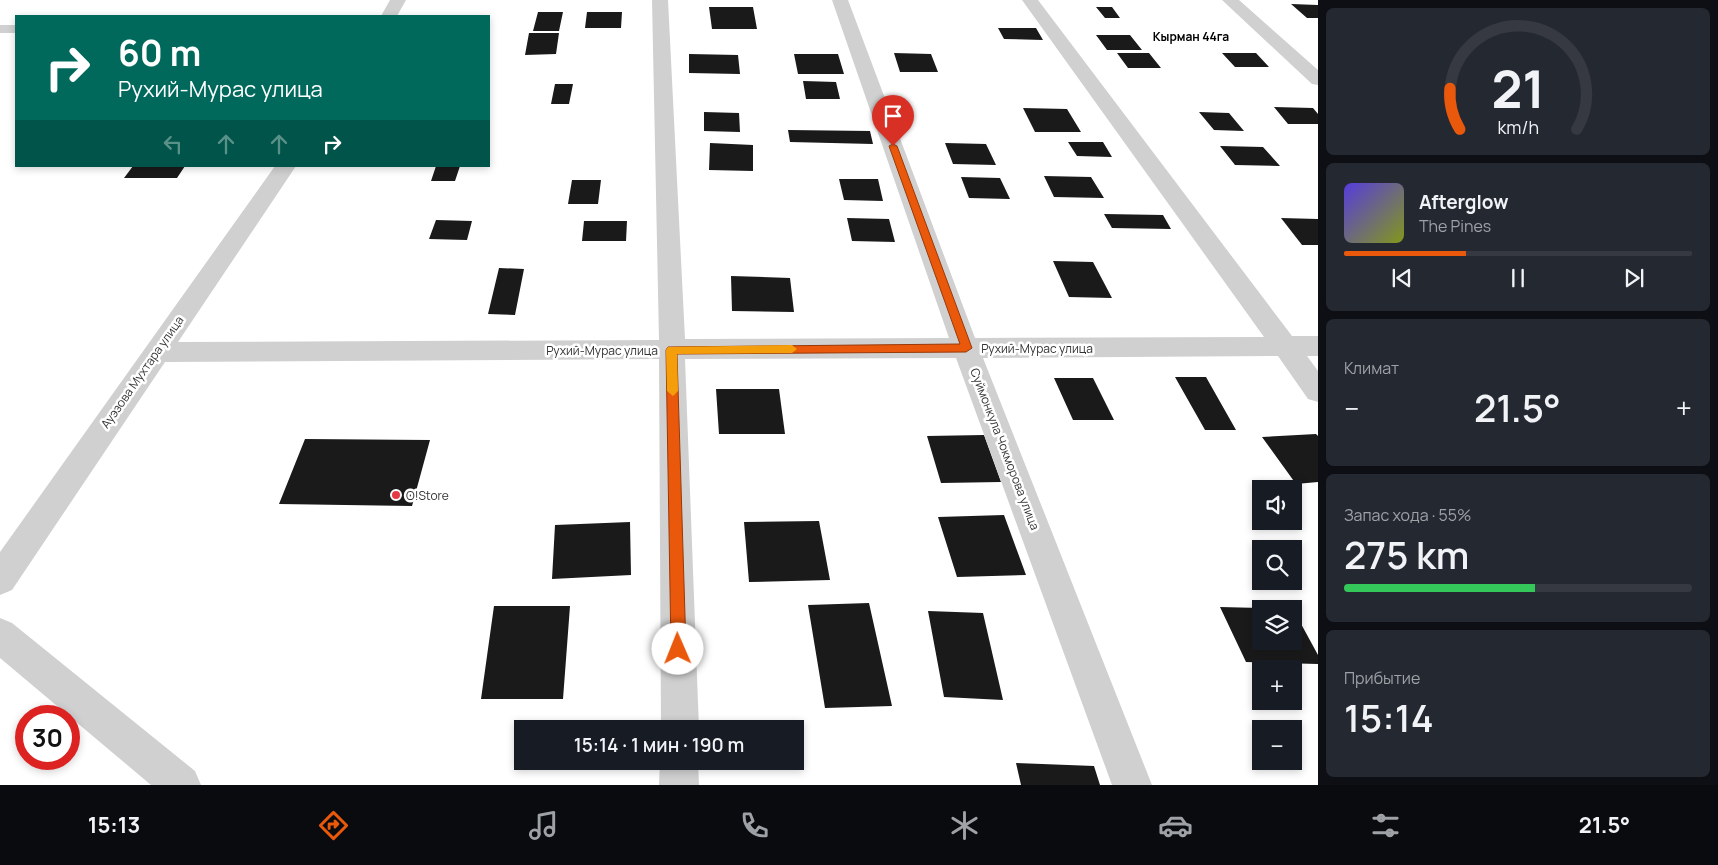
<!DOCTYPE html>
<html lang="ru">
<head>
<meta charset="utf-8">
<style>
	:root { --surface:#171b24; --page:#242831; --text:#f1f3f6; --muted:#9ea1a6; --line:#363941; --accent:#ea580c }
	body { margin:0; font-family:Manrope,sans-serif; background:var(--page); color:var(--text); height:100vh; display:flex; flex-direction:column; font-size:19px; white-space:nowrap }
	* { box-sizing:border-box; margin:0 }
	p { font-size:16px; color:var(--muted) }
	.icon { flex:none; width:28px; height:28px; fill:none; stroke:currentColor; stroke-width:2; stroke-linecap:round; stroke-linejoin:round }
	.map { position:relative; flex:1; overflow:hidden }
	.sheet { display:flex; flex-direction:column; gap:8px; padding:8px; background:#0d0f14; width:400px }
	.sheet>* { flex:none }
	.banner { position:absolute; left:15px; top:15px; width:475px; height:152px; border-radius:0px; box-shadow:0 2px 8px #0003; background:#00695c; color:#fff; overflow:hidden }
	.controls { position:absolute; left:1252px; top:480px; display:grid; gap:10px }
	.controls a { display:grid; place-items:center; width:50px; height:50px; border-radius:0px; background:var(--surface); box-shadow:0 2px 8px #0003; font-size:25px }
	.speed { position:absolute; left:15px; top:705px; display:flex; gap:10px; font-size:25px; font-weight:700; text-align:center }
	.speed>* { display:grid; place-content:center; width:65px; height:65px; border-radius:50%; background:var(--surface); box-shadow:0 2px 8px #0003; line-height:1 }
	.speed .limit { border:8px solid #d22; background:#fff; color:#111 }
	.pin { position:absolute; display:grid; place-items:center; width:42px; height:42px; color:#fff; margin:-51px -21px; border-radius:50% 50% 50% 0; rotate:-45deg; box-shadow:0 0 5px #0007 }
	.pin .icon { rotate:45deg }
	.me { position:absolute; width:55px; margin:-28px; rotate:359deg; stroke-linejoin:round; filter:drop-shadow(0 0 4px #0008) }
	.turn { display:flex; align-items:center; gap:18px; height:105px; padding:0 20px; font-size:22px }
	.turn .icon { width:65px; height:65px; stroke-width:2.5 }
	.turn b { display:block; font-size:35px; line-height:42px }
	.lanes { display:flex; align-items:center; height:48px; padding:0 20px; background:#0003; justify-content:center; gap:25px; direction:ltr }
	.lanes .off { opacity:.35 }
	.big { font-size:38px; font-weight:600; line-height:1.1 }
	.sheet .card { flex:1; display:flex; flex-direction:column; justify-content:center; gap:8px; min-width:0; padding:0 18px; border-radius:8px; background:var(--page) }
	.sheet .dial { align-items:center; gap:0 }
	.dial svg { height:130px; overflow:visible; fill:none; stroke:var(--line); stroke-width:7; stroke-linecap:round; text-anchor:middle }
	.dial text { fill:var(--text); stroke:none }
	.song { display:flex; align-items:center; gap:15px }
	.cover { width:60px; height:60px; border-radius:8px; background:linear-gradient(135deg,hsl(250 70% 55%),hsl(70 70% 35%)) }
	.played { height:5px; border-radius:2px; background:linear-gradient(90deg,var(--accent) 35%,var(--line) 35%) }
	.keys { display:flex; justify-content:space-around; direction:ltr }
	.heat { display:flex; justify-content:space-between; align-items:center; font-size:28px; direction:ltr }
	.charge { height:8px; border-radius:4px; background:linear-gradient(90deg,#34c759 55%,var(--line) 0) }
	.trip { position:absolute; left:514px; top:720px; width:290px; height:50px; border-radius:0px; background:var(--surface); box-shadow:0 2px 8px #0003; font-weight:600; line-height:50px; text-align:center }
	.tab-bar { display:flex; height:80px; justify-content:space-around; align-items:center; background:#090b0e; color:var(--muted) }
	.tab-bar .icon { width:35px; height:35px }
	.tab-bar .active { color:var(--accent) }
	.tab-bar b { font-size:22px; color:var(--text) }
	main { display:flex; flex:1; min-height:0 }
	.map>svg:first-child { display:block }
	.building { fill:#1a1a1a }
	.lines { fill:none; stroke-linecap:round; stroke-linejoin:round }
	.service { fill:#d0d0d0; fill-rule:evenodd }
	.minor { fill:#d0d0d0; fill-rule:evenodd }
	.route { fill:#ea580c; stroke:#983908 }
	.slow { fill:#f59e0b }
	.poi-dot { fill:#e63946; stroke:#fff; stroke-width:2 }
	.labels { text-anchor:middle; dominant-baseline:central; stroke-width:5; stroke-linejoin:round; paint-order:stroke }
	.far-quarter-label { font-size:12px; font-weight:bold; fill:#000; stroke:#fff }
	.street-label { font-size:12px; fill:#333; stroke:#fff }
	.poi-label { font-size:12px; fill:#333; stroke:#fff; text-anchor:start }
</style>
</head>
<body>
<main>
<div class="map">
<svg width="1318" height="785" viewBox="0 0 1318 785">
	<rect width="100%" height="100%" fill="#fff"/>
	<path class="building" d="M1291 4 1318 5V18H1307Z
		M709 7H753L757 29H712Z
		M1096 7H1112L1120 18H1105Z
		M538 12H563L559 31H533Z
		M587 12H622L621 28H585Z
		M998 28H1036L1043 40 1004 39Z
		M529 33H559L556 54 525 55Z
		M1096 35H1130L1142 50H1107Z
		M894 53 931 54 938 72H900Z
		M1117 53H1149L1161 68H1128Z
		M1222 53H1256L1269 67H1235Z
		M689 54 738 55 740 74 689 73Z
		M794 54H838L844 74H798Z
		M803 81 836 82 840 99H806Z
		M555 84H573L569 104H551Z
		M1274 107 1313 108 1318 114V124H1288Z
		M1023 108 1067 109 1081 132H1035Z
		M704 112 739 113 740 132 704 131Z
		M1199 112 1229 113 1244 131 1214 130Z
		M788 130 870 131 873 144 790 142Z
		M1068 142H1103L1112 157 1077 156Z
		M710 143 753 145V171L709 170Z
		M945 143 986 144 996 165 953 164Z
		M1220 146 1263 147 1280 166 1235 165Z
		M133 166H185L177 178H124Z
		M436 166H460L455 181H431Z
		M1044 176 1091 177 1104 198 1054 197Z
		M961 177 1000 178 1010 199 969 198Z
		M839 179H878L883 201 844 200Z
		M572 180H601L598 204H568Z
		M1104 214 1163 215 1171 229 1112 228Z
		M847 218 889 219 895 242 852 241Z
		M1281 218 1318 219V245H1302Z
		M436 220 472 221 467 240 429 239Z
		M584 221H627L626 241H582Z
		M1053 261 1093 262 1112 298 1069 297Z
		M499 268 524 269 515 315 488 314Z
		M731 276 790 278 794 312 732 311Z
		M1175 377H1206L1236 430H1205Z
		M1054 378H1093L1114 420H1073Z
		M716 389H779L785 434H719Z
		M1316 434 1318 436V482L1296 484 1262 437Z
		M984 435 1001 482 941 483 927 436Z
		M305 439 430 440 412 506 279 504Z
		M1004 515 1026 575 957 577 938 517Z
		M819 521 830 580 749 582 744 522Z
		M630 522 631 575 552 579 555 525Z
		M869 603 892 706 825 708 808 605Z
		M494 606H570L563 699H481Z
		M1220 607 1261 608V641H1294V611L1318 655V664L1246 662Z
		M928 611 983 613 1003 700 944 697Z
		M1016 763 1094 766 1100 785H1021Z"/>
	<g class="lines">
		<path class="service" d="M0 25H16V33H0Z"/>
		<path class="minor" d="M390 0H406L397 16H381Z
			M652 0H668L685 339 949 338 832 0H848L975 338 1264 337 1022 0H1038L1292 336H1318V356H1307L1318 371V402L1308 399 1278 356 983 358 1152 785H1112L956 358 685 359 699 729H661L659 359 165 362 12 590 0 595V552L275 166H296L178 342 659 340Z
			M1222 0H1239L1318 70V85L1312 84Z
			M0 618 12 623 195 771 201 785H151L0 658Z
			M660 761H698L699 785H659Z"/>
	</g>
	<path class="route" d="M893 144 897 146 972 348 966 352 677 354 686 649 683 654 678 656 673 654 671 649 666 350 668 347 960 344 889 146Z"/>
	<path class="slow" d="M792 345 797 349 792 353 677 354 678 391 673 396 667 391 666 350 668 347Z"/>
	<circle class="poi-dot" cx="396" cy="495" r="5"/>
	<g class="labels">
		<g class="far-quarter-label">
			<text x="1191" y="36">Кырман 44га</text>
		</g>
		<g class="street-label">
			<text x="1037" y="348">Рухий-Мурас улица</text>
			<text x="602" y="350">Рухий-Мурас улица</text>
			<text transform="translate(142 372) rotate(-55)">Ауэзова Мухтара улица</text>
			<text transform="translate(1005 449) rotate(69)">Суймонкула Чокморова улица</text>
		</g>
		<g class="poi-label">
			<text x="406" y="495">O!Store</text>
		</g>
	</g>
</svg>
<div class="controls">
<a><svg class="icon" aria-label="sound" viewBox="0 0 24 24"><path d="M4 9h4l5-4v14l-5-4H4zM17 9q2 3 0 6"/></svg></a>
<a><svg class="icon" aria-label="search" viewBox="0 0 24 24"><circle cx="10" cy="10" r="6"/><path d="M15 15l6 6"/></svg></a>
<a><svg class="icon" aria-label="layers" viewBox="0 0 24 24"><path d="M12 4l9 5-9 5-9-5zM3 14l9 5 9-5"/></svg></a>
<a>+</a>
<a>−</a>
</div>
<div class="speed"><div class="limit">30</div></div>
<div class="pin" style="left:893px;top:146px;background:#d93025"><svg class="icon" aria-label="arrive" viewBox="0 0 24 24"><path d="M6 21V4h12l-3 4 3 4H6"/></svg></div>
<svg class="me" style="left:678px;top:649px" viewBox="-20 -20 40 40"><circle r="19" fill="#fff"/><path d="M0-13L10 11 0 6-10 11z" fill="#ea580c"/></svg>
<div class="trip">15:14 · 1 мин · 190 m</div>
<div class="banner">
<div class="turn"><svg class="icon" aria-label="right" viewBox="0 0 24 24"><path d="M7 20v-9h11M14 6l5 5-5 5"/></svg><div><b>60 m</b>Рухий-Мурас улица</div></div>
<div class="lanes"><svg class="icon off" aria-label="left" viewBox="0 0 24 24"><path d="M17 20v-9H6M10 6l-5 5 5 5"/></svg><svg class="icon off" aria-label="ahead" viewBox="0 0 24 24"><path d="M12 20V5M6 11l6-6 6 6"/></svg><svg class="icon off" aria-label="ahead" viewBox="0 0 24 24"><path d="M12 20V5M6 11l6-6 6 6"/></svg><svg class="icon" aria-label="right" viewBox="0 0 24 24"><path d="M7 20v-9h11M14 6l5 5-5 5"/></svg></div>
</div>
</div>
<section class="sheet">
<div class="card dial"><svg viewBox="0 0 100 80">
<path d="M14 69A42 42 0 1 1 86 69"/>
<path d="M14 69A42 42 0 0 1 8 44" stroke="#ea580c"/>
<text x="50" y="56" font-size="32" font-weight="700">21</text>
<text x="50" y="72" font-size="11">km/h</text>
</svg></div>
<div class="card">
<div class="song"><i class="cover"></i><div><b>Afterglow</b><p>The Pines</p></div></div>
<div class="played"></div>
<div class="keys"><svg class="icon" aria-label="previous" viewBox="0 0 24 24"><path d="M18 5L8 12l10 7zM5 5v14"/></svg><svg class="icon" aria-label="pause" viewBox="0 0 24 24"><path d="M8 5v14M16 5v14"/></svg><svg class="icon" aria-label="next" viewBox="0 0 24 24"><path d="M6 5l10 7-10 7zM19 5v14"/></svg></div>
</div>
<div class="card"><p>Климат</p>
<div class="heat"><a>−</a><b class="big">21.5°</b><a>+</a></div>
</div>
<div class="card"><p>Запас хода · 55%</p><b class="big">275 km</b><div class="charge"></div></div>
<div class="card"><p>Прибытие</p><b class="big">15:14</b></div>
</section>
</main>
<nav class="tab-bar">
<b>15:13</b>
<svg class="icon active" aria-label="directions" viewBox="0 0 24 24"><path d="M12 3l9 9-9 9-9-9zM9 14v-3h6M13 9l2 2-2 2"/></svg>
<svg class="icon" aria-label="music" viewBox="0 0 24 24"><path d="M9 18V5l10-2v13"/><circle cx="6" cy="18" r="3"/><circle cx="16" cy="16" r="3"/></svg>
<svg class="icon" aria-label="phone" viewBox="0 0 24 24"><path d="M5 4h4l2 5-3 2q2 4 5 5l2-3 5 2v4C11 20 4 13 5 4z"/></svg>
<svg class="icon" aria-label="climate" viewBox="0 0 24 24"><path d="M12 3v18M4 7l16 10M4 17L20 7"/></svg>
<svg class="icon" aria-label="car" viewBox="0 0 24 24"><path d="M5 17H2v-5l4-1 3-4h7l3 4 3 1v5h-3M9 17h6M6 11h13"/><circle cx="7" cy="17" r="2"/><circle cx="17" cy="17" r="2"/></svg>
<svg class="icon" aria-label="filters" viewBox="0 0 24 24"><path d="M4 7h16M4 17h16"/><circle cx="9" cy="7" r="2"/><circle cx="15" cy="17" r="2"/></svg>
<b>21.5°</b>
</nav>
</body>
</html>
